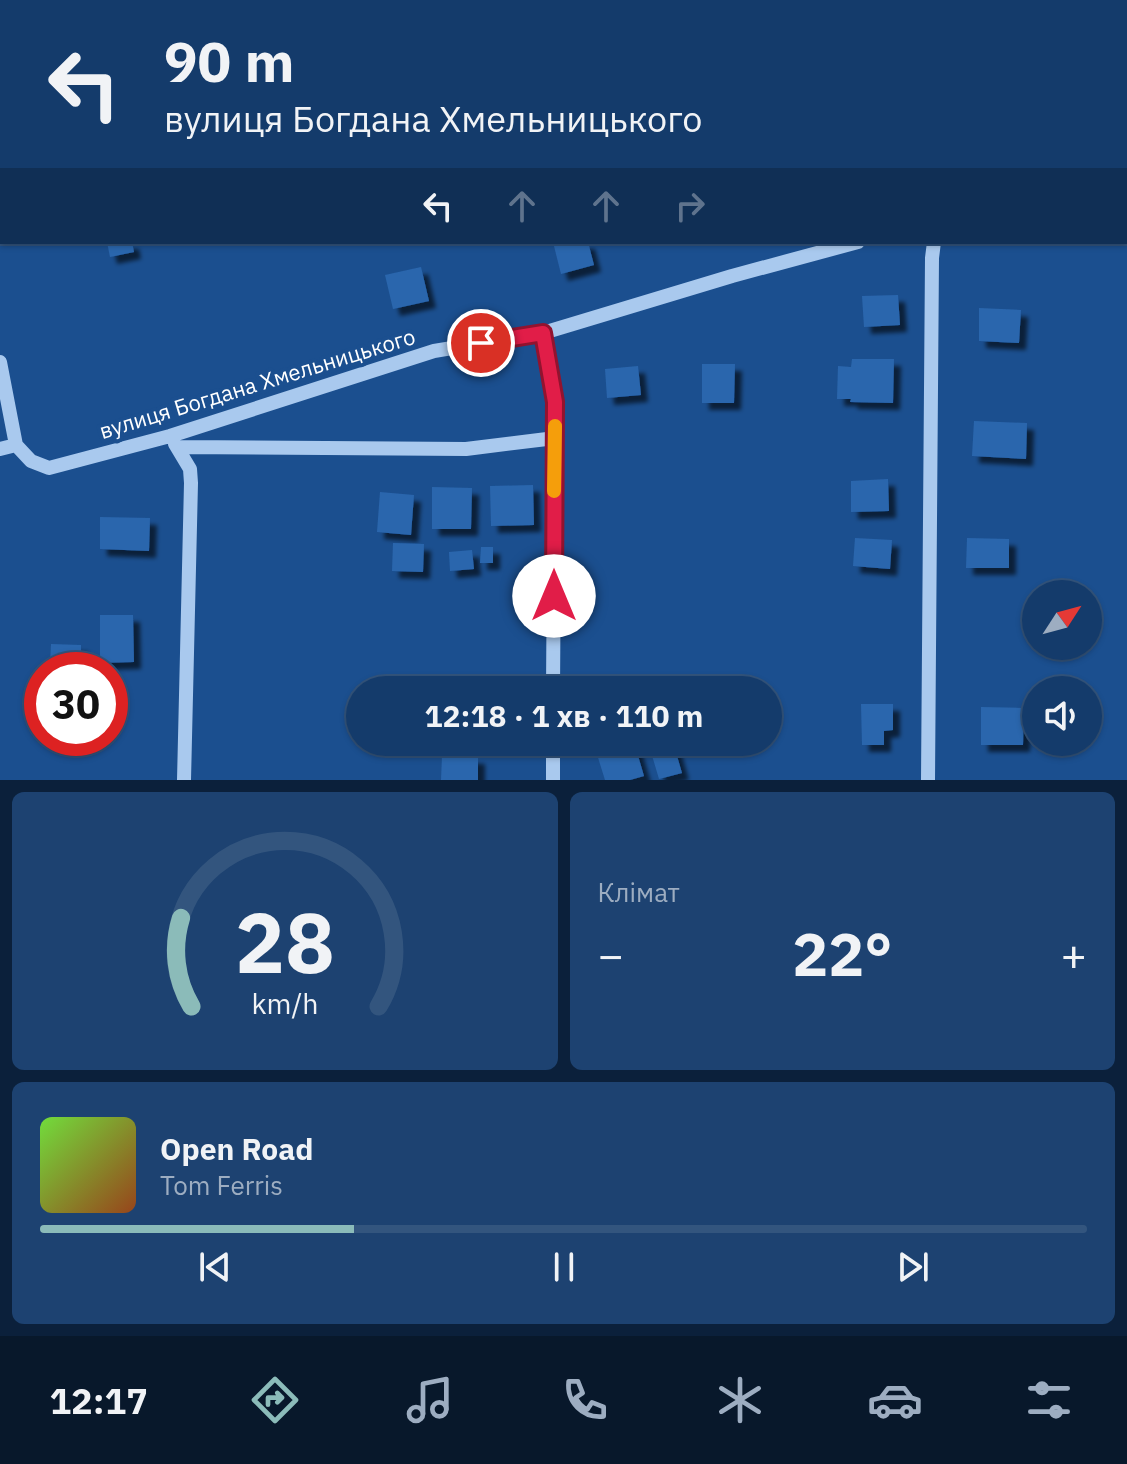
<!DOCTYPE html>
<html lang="uk">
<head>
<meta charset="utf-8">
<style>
	:root { --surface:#143b6b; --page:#1d4271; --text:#f1f3f6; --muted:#9dadc1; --line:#33557e; --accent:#8bbbb9 }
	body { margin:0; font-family:"IBM Plex Sans",sans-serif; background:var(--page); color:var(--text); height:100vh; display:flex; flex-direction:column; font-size:30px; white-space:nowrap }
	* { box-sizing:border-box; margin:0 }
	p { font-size:26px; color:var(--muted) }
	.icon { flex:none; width:44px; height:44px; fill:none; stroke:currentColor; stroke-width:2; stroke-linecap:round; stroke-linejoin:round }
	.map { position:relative; height:780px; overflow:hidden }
	.side { display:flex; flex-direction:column; gap:12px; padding:12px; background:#0b203b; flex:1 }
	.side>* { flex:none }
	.top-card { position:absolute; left:0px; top:0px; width:1128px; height:244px; box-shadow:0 2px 6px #0004,0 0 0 2px var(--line); background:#143b6b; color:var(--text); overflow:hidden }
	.needle { width:52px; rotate:54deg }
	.fabs { position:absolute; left:1022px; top:580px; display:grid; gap:16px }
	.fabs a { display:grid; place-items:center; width:80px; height:80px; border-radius:50%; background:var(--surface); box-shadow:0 2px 6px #0004,0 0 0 2px var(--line); font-size:40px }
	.speed { position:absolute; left:24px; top:652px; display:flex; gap:16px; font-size:40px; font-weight:700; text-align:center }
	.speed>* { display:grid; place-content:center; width:104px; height:104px; border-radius:50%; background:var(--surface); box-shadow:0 2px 6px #0004,0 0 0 2px var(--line); line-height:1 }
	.speed .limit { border:12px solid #d22; background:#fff; color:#111 }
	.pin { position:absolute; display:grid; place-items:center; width:68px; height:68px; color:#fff; margin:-34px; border:4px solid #fff; border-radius:50%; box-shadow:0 2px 8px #0007 }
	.me { position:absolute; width:88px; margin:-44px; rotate:0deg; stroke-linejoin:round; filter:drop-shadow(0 0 6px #0008) }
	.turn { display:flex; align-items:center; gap:28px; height:168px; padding:0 32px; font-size:36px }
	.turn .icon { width:104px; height:104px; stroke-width:2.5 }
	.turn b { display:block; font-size:56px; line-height:68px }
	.lanes { display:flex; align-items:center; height:76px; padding:0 32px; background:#0003; justify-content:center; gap:40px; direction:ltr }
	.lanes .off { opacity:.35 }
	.big { font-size:60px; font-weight:700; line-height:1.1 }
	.side .card { flex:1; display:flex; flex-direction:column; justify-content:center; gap:12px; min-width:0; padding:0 28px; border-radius:12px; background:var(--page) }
	.side .dial { align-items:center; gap:0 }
	.dial svg { height:208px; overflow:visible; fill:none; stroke:var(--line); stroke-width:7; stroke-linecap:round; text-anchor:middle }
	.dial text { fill:var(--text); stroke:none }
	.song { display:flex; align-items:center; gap:24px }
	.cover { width:96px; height:96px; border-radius:12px; background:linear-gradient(135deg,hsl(100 70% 55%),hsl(20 70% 35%)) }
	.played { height:8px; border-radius:4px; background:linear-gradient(90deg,var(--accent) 30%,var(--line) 30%) }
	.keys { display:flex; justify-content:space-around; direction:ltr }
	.heat { display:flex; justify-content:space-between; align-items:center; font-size:44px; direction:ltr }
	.side .tiles { flex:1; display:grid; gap:12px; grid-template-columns:1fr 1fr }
	.card:last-child { grid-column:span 2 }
	.trip { position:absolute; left:346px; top:676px; width:436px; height:80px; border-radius:40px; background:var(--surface); box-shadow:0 2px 6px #0004,0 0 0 2px var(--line); font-weight:700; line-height:80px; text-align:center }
	.tabs { display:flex; height:128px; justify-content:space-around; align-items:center; background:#08182b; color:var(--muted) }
	.tabs .icon { width:56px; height:56px }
	.tabs .current { color:var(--accent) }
	.tabs b { font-size:36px; color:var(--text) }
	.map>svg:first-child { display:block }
	.building { fill:#2a66ad; filter:url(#shadow) }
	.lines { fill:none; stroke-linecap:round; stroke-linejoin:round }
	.minor { stroke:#a9c9ee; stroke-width:14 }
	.route-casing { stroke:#92132f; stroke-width:20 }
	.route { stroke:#e11d48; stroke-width:14 }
	.slow { stroke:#f59e0b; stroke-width:14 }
	.labels { text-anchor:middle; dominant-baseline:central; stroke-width:8; stroke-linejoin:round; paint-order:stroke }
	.street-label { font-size:22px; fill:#fff; stroke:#1b4f8f }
</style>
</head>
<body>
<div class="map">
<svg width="1127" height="780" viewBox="0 0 1127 780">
	<defs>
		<filter id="shadow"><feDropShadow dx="7" dy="7" stdDeviation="2" flood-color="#0009"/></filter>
	</defs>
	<rect width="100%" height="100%" fill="#1b4f8f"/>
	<path class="building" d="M107 242H132L134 252 110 257Z
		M553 242H588L594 265 561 274Z
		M421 267 429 301 393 309 385 275Z
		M898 295 900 325 864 327 862 296Z
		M979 308 1021 310 1019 343 979 341Z
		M852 359H894L893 403 850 402 851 399H837L838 366 851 367Z
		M702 364H735L734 403H702Z
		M638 366 641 395 607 398 605 369Z
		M974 421 1027 423 1026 459 972 456Z
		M888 479 889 511 851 512V481Z
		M533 485 534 525 491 526 490 486Z
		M432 487 472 488 471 529H432Z
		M380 492 414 495 411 535 377 532Z
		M100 517 150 518 149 551 100 549Z
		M855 538 892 540 890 569 853 566Z
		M967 538 1009 539V568H966Z
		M393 543 424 544 423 572 392 571Z
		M481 547H493V563H480Z
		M472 550 474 569 450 571 449 552Z
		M100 615H133L134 662 100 663Z
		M51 644 81 645V665L50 664Z
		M861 704H893V730L884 731V745H862Z
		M981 707 1024 708 1023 745H981Z
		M614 742H634L644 776 630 780H605L595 748Z
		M648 742H673L682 773 659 779Z
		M442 756 478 757V780H441Z"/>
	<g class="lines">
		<path class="minor" d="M903 0V2
			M502 2 510 0
			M0 131 2 130
			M1126 167 1127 166
			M543 333 555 402 553 690
			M0 362 16 445
			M175 444 190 469 191 483 184 780
			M177 447 466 449 555 438
			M0 449 16 445 31 461 49 468 170 436 434 351 543 333 732 276 858 242
			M553 780V742
			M928 780 932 258 934 242"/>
	</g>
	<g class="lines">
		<defs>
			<path id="route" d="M481 343 543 333 555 402 554 596"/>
		</defs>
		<use href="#route" class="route-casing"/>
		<use href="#route" class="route"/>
		<path class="slow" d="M554 491 555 426"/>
	</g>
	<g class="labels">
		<g class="street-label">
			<text transform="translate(257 383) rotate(-17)">вулиця Богдана Хмельницького</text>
		</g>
	</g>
</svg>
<div class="fabs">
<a><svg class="needle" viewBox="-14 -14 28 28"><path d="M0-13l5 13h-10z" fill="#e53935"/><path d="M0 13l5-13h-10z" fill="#9dadc1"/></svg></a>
<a><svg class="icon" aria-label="sound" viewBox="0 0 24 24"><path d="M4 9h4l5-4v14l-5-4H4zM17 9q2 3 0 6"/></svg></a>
</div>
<div class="speed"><div class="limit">30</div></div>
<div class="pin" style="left:481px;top:343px;background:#d93025"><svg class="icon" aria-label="arrive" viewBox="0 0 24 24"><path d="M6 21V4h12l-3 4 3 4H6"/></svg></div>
<svg class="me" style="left:554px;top:596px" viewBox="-20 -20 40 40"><circle r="19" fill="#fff"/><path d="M0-13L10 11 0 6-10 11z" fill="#e11d48"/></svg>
<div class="trip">12:18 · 1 хв · 110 m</div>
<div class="top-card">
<div class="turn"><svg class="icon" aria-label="left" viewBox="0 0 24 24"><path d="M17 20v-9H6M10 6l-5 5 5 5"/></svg><div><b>90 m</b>вулиця Богдана Хмельницького</div></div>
<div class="lanes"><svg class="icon" aria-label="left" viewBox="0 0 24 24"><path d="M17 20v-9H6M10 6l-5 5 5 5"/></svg><svg class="icon off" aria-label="ahead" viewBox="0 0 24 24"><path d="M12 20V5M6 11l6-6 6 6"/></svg><svg class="icon off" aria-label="ahead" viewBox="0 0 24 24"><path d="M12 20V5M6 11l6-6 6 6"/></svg><svg class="icon off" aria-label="right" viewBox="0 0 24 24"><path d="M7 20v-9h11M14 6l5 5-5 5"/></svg></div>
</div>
</div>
<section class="side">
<div class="tiles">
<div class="card dial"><svg viewBox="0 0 100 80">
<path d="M14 69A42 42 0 1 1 86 69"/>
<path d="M14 69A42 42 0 0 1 10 35" stroke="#8bbbb9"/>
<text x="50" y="56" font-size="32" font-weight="700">28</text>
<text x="50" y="72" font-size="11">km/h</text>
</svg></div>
<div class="card"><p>Клімат</p>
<div class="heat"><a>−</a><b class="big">22°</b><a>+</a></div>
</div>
<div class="card">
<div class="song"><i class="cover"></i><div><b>Open Road</b><p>Tom Ferris</p></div></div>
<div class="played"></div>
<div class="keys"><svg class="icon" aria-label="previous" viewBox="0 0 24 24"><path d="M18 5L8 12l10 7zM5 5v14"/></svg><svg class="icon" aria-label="pause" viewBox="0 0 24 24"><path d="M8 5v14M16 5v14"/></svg><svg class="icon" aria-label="next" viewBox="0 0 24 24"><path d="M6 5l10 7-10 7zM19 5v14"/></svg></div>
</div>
</div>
</section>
<nav class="tabs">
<b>12:17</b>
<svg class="icon current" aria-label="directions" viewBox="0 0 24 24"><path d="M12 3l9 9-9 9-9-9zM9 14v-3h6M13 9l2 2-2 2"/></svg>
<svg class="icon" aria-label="music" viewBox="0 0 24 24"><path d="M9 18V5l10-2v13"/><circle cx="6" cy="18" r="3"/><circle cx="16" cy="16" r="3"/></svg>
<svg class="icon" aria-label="phone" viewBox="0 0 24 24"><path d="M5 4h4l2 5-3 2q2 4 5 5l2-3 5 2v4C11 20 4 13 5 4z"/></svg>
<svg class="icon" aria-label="climate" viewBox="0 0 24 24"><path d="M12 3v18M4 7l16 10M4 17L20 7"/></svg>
<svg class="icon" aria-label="car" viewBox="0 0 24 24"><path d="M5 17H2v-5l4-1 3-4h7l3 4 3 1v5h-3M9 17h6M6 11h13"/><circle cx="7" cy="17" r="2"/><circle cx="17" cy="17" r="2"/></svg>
<svg class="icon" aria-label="filters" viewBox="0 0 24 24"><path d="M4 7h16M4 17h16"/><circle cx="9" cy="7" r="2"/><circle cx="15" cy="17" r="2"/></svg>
</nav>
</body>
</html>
